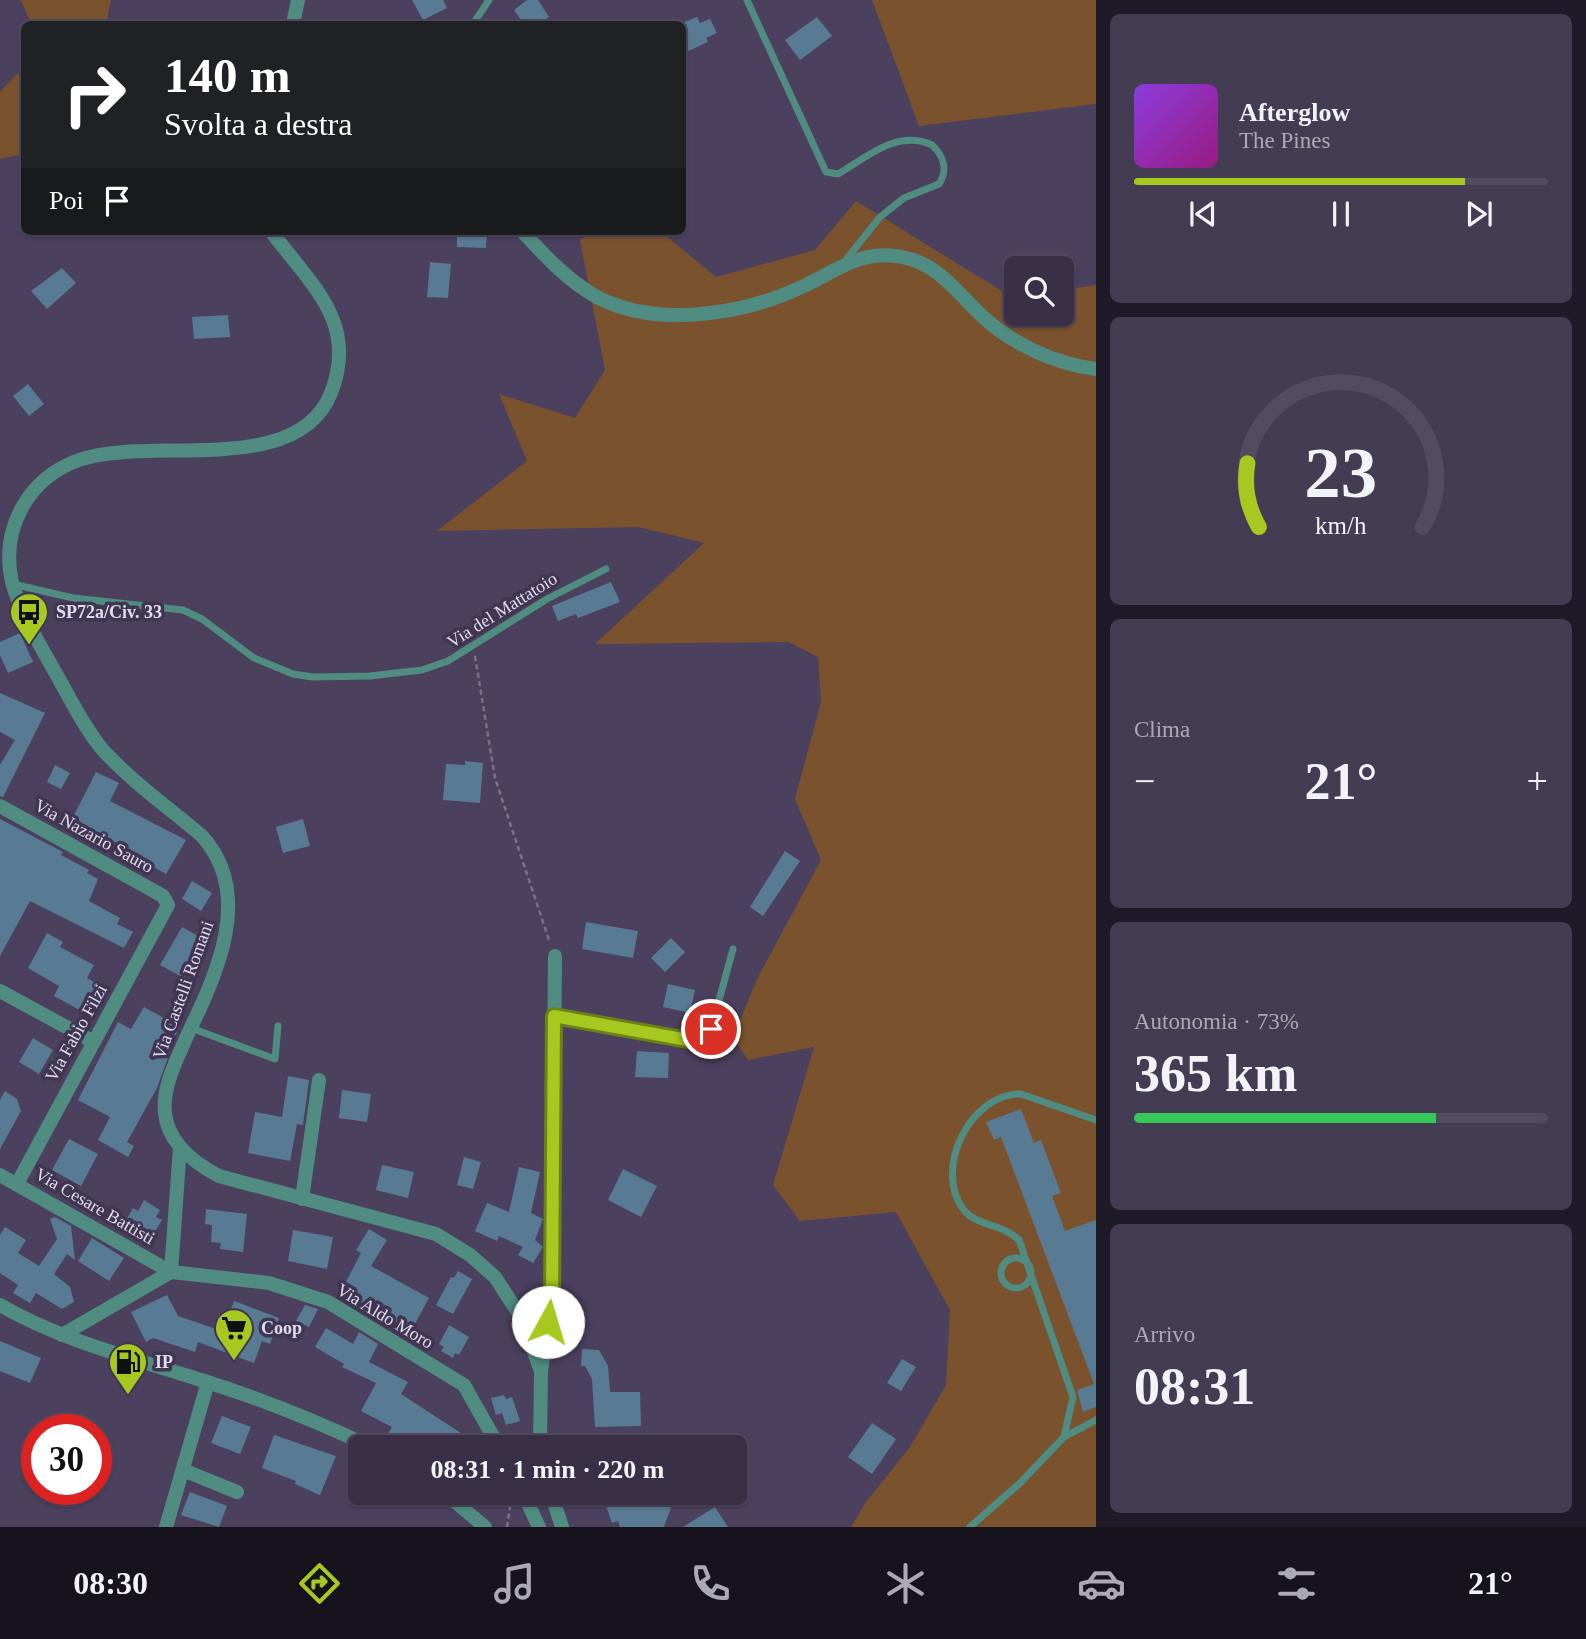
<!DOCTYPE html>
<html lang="it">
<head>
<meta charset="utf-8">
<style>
	:root { --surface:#393047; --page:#443c52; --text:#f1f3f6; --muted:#aba9b4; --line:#534b60; --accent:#a7c81f }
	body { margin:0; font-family:Georgia,serif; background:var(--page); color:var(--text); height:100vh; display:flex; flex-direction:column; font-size:26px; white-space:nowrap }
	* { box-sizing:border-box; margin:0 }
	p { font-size:23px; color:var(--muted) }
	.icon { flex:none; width:38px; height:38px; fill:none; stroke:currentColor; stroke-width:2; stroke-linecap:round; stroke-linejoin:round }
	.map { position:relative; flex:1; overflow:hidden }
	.sheet { display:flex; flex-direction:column; gap:14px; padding:14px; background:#1f1a27; width:490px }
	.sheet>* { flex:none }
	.hud { position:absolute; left:21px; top:21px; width:665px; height:214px; border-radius:10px; box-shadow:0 2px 5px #0004,0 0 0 2px var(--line); background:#202124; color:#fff; overflow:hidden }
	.fabs { position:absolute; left:1004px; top:256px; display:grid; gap:14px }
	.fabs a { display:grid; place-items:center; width:70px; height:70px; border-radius:10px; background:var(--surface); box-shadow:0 2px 5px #0004,0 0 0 2px var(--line); font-size:35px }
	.speed { position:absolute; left:21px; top:1414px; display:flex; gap:14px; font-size:35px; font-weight:700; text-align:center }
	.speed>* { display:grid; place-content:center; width:91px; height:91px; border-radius:50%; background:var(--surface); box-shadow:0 2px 5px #0004,0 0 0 2px var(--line); line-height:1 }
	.speed .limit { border:10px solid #d22; background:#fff; color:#111 }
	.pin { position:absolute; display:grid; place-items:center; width:60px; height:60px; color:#fff; margin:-30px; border:4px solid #fff; border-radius:50%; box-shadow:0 2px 7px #0007 }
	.me { position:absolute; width:77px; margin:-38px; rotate:6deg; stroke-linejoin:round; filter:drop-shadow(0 0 5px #0008) }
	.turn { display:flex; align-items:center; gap:24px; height:147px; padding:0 28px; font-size:32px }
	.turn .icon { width:91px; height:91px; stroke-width:2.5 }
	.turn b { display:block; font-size:49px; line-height:60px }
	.then { display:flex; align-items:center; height:66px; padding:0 28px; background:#0003; gap:14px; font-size:26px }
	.big { font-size:52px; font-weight:800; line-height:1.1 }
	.sheet .widget { flex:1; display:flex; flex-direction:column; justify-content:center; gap:10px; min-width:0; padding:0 24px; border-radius:10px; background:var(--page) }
	.sheet .dial { align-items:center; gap:0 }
	.dial svg { height:182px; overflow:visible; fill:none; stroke:var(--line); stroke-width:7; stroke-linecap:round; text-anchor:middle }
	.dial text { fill:var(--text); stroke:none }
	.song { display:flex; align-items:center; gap:21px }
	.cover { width:84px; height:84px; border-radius:10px; background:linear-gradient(135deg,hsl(270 70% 55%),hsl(310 70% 35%)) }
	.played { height:7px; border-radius:4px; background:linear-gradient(90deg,var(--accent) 80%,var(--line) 80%) }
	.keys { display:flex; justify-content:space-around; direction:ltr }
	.heat { display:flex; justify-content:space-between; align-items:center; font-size:38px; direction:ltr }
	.charge { height:10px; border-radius:5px; background:linear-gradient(90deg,#34c759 73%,var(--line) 0) }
	.trip { position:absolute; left:348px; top:1435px; width:399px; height:70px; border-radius:10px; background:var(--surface); box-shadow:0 2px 5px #0004,0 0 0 2px var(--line); font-weight:800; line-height:70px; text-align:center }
	.dock { display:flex; height:112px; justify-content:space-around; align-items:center; background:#17131c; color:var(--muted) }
	.dock .icon { width:49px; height:49px }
	.dock .selected { color:var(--accent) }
	.dock b { font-size:32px; color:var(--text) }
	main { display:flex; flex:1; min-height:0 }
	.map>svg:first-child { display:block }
	.green { fill:#7a522e }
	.building { fill:#597a93 }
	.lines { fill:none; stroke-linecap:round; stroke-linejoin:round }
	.path { stroke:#7b718c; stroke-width:2.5; stroke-dasharray:5 3.5; stroke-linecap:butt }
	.service { stroke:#508c81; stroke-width:7 }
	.minor { stroke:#508c81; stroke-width:14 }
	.tertiary { stroke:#508c81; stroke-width:14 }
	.route-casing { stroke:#6d8214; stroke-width:18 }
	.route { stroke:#a7c81f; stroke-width:12 }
	.labels { text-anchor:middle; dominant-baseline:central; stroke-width:7; stroke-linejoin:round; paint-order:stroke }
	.street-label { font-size:18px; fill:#e0daed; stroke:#413554 }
	.poi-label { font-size:18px; font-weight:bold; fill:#e0daed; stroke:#413554; text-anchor:start }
</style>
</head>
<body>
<main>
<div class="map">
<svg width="1096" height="1527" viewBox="0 0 1096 1527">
	<rect width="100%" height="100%" fill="#4c405f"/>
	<path class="green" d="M21 0H111L106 24H31Z
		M872 0H1096V104L919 126Z
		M24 67V154L0 159V92Z
		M856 201 1010 296H1017V313H1062V290L1096 285V1527H851L866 1502 910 1447 946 1385 950 1310 896 1212 800 1221 773 1185 814 1047 748 1060 733 1038 757 979 821 860 795 799 821 702 818 657 789 642 595 644 704 543 638 527 437 531 527 461 499 394 575 418 605 370 580 240 594 231H660L716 277 815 250Z"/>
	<path class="building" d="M412 0H443L447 8 423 20Z
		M527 0H538L549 17 539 24H524L514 10Z
		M697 17 700 23 710 19 717 33 706 38 708 42 682 54V23Z
		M817 17 832 36 800 60 785 40Z
		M457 231H487L486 248 457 247Z
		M430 262 451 264 448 298 427 297Z
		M62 268 76 283 47 309 31 291Z
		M228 315 230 337 194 339 192 317Z
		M28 384 44 404 29 416 13 396Z
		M611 582 620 602 578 618 576 614 558 621 552 606Z
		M20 633 33 662 8 673 0 655V642Z
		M0 693 45 713 3 797 0 796V765L15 740 0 732Z
		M465 761 483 763 480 803 443 800 446 764 465 765Z
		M55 765 70 773 61 789 47 782Z
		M96 772 119 783 110 801 186 840 166 874 141 860 143 856 71 821Z
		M0 819 63 852 61 855 89 870 87 873 98 879 89 901 120 918 117 924 133 932 124 948 30 901 0 956Z
		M303 819 310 846 283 853 276 827Z
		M785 851 800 861 763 916 750 907Z
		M192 881 212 893 201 911 182 899Z
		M586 922 638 931 633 958 582 949Z
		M182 927 205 940 184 978 160 965Z
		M47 933 63 942 60 947 94 965 87 978 104 987 89 1015 54 996 59 986 28 968Z
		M671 938 685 952 665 972 651 958Z
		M668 984 695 990 690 1013 663 1007Z
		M144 1007 180 1027 168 1048 171 1049 157 1088 127 1142 134 1146 128 1157 98 1140 110 1117 78 1100 118 1022 131 1029Z
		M33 1038 53 1050 39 1074 19 1062Z
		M637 1051 669 1053 668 1078 635 1077Z
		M288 1076 309 1080 303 1125 297 1124 290 1161 248 1153 255 1112 282 1117Z
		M342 1090 371 1094 367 1122 339 1118Z
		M5 1091 17 1099 21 1111 0 1149V1100Z
		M1021 1109 1034 1143 1041 1140 1061 1193 1052 1196 1065 1231 1096 1220V1407L1083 1412 1077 1390 1094 1384 1001 1137 994 1140 986 1122Z
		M69 1139 98 1154 81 1186 52 1170Z
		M464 1157 481 1162 473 1189 457 1185Z
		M382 1165 414 1172 408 1198 376 1190Z
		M519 1167 540 1172 531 1213 543 1219 535 1240 543 1247 533 1263 518 1255 523 1247 499 1236 497 1241 475 1231 487 1203 509 1212Z
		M623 1169 657 1186 641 1217 608 1200Z
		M144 1200 160 1210 156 1217 162 1220 151 1238 125 1222 133 1208 138 1211Z
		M206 1209 247 1214 243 1252 220 1249 221 1243 211 1242 212 1225 205 1224Z
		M55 1217 71 1226 75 1260 67 1254 54 1274 70 1287 74 1302 62 1309 36 1293 30 1303 13 1293 18 1285 0 1273V1235L5 1227 26 1240 18 1253 39 1266 57 1239 50 1219Z
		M369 1229 387 1240 371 1266 429 1298 411 1331 355 1300 352 1305 338 1297 361 1253 356 1250Z
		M293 1230 333 1237 327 1269 288 1261Z
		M92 1238 124 1258 109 1281 78 1261Z
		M458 1271 472 1279 453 1314 436 1305 451 1277 454 1278Z
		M167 1295 178 1316 219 1330 221 1324 225 1326 234 1301 279 1318 270 1344 262 1341 254 1363 198 1342 195 1352 153 1338 146 1342 131 1312Z
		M305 1305 318 1309 309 1327 296 1321Z
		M449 1325 469 1337 459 1355 455 1353 453 1358 441 1351 444 1347 439 1344Z
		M326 1328 353 1344 359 1332 378 1344 369 1362 408 1382 401 1394 467 1437 460 1447H436L416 1433 408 1447H403L386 1437 392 1427 361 1411 376 1383 342 1367 344 1364 315 1347Z
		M0 1341 41 1358 30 1383 0 1371Z
		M582 1349 599 1350 608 1366 610 1392H640L641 1426 595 1427 592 1379 585 1366H581Z
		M902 1359 916 1367 901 1391 887 1383Z
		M504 1395 506 1399 512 1397 520 1421 506 1425 502 1413 496 1415 491 1398Z
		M222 1416 251 1427 240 1454 211 1443Z
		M872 1423 896 1439 872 1474 848 1457Z
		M274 1435 336 1456 320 1495 295 1484 296 1481 262 1468Z
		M190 1492 227 1506 219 1527 181 1515Z
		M622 1493H669L673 1502 664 1527H620L618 1521 612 1523 604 1500Z
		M715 1507 728 1527H683Z"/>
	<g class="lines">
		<path class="path" d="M475 656 495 778 550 943
			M507 1527 511 1500"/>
		<path class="service" d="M747 0 826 172 838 174C867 157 897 129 932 145 944 156 948 170 939 184L904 198 880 217 845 261
			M473 24 489 0
			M13 584 73 598 183 610 202 619 254 658 293 674 313 677 370 676 422 670 448 661 547 599 606 569
			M554 1016 688 1040 704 1038 712 1026 733 949
			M191 1028 275 1059 278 1026
			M1001 1273a15 15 0 1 1 30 0a15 15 0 1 1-30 0Z
			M1064 1437 1073 1397 1019 1240C1002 1223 977 1227 963 1209 933 1168 971 1093 1021 1094L1096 1120
			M970 1527 1019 1484 1064 1437 1096 1420"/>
		<path class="minor" d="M293 24 298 0
			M0 806 163 896 168 905 17 1184
			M0 991 92 1041
			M0 1175 171 1272 269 1283 328 1302 464 1385 499 1447
			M302 1199 319 1080
			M62 1335 171 1272 180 1147
			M541 1371 552 1297 555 956
			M183 1470 237 1492
			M523 1493 539 1527
			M166 1527 208 1382"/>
		<path class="tertiary" d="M271 231C310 284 359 322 331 393 297 479 151 435 79 460 28 478 0 529 12 582 21 615 39 643 55 672 70 698 83 726 102 749 131 781 169 808 202 836 255 895 216 975 187 1036 177 1059 162 1087 165 1113 168 1143 194 1163 219 1176L436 1234 470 1255 495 1277 521 1317 541 1371 540 1447
			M522 231C544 255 568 281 597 297 658 329 745 314 804 286 838 270 862 249 902 257 939 264 956 292 982 316 1012 344 1055 364 1096 369
			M0 1305C62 1341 133 1358 201 1380 259 1398 316 1421 371 1447
			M445 1493 485 1527
			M551 1493 562 1527"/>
	</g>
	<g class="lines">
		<defs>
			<path id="route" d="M548 1322 552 1297 554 1016 688 1040 704 1038 711 1029"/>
		</defs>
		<use href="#route" class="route-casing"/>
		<use href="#route" class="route"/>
	</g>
	<defs>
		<symbol id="bus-pin" viewBox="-11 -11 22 30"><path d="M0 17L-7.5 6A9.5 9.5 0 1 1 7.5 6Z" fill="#a7c81f" stroke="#413554"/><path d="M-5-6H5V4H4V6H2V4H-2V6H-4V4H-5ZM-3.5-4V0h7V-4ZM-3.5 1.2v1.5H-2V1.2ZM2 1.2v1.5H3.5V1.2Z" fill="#111"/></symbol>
		<symbol id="supermarket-pin" viewBox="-11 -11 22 30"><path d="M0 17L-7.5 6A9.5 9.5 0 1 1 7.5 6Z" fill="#a7c81f" stroke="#413554"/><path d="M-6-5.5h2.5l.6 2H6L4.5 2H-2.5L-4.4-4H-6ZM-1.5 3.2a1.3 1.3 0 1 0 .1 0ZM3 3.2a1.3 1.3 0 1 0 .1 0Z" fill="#111"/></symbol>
		<symbol id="fuel-pin" viewBox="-11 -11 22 30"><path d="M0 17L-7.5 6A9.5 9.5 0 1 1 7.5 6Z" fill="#a7c81f" stroke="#413554"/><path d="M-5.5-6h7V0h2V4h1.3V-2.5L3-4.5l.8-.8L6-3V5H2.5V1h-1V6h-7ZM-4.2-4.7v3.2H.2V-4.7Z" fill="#111"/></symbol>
	</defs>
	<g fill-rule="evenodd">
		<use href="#bus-pin" x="7" y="590" width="44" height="60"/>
		<use href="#supermarket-pin" x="212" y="1306" width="44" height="60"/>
		<use href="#fuel-pin" x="106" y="1340" width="44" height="60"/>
	</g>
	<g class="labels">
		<g class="street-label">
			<text transform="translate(502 610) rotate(-32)">Via del Mattatoio</text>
			<text transform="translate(94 836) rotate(29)">Via Nazario Sauro</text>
			<text transform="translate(183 990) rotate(-70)">Via Castelli Romani</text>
			<text transform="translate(76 1033) rotate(-61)">Via Fabio Filzi</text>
			<text transform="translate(95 1206) rotate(30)">Via Cesare Battisti</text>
			<text transform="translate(385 1316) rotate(31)">Via Aldo Moro</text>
		</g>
		<g class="poi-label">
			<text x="56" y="612">SP72a/Civ. 33</text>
			<text x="261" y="1328">Coop</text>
			<text x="155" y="1362">IP</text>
		</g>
	</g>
</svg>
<div class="fabs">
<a><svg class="icon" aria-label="search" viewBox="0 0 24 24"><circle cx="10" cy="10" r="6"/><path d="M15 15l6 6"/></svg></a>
</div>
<div class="speed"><div class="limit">30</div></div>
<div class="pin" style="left:711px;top:1029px;background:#d93025"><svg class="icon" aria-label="arrive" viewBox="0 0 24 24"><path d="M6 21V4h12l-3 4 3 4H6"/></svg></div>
<svg class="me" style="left:548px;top:1322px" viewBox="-20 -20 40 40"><circle r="19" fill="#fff"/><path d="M0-13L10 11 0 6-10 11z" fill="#a7c81f"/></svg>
<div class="trip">08:31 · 1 min · 220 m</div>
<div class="hud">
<div class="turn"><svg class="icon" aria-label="right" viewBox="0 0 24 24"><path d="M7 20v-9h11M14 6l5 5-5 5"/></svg><div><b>140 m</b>Svolta a destra</div></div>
<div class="then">Poi<svg class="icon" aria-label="arrive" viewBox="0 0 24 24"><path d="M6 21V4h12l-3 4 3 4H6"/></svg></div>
</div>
</div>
<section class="sheet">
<div class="widget">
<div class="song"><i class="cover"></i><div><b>Afterglow</b><p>The Pines</p></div></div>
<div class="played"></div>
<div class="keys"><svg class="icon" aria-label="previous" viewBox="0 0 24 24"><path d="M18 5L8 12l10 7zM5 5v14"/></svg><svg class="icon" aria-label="pause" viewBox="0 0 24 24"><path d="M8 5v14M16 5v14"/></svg><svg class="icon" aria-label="next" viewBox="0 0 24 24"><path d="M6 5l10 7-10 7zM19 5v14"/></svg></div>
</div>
<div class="widget dial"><svg viewBox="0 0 100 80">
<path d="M14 69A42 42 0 1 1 86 69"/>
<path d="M14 69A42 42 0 0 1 9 41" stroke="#a7c81f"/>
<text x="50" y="56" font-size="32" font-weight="700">23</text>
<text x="50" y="72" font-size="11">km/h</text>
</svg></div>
<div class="widget"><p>Clima</p>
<div class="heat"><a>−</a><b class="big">21°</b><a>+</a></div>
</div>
<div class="widget"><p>Autonomia · 73%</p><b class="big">365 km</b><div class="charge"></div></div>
<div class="widget"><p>Arrivo</p><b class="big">08:31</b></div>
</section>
</main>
<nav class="dock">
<b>08:30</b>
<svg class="icon selected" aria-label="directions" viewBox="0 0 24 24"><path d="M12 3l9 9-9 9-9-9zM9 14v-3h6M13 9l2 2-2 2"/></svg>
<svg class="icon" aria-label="music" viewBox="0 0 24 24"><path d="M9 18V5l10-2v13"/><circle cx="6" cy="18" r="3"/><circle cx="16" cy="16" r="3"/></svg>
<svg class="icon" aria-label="phone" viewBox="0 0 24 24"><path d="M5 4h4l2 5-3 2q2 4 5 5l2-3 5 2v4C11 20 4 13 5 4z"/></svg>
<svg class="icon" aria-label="climate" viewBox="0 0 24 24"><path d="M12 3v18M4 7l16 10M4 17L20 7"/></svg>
<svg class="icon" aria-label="car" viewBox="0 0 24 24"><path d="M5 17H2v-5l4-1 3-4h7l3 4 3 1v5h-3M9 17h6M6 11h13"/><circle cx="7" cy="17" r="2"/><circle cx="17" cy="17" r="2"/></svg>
<svg class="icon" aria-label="filters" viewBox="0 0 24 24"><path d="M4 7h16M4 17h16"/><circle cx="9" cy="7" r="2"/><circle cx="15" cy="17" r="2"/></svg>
<b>21°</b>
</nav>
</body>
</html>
